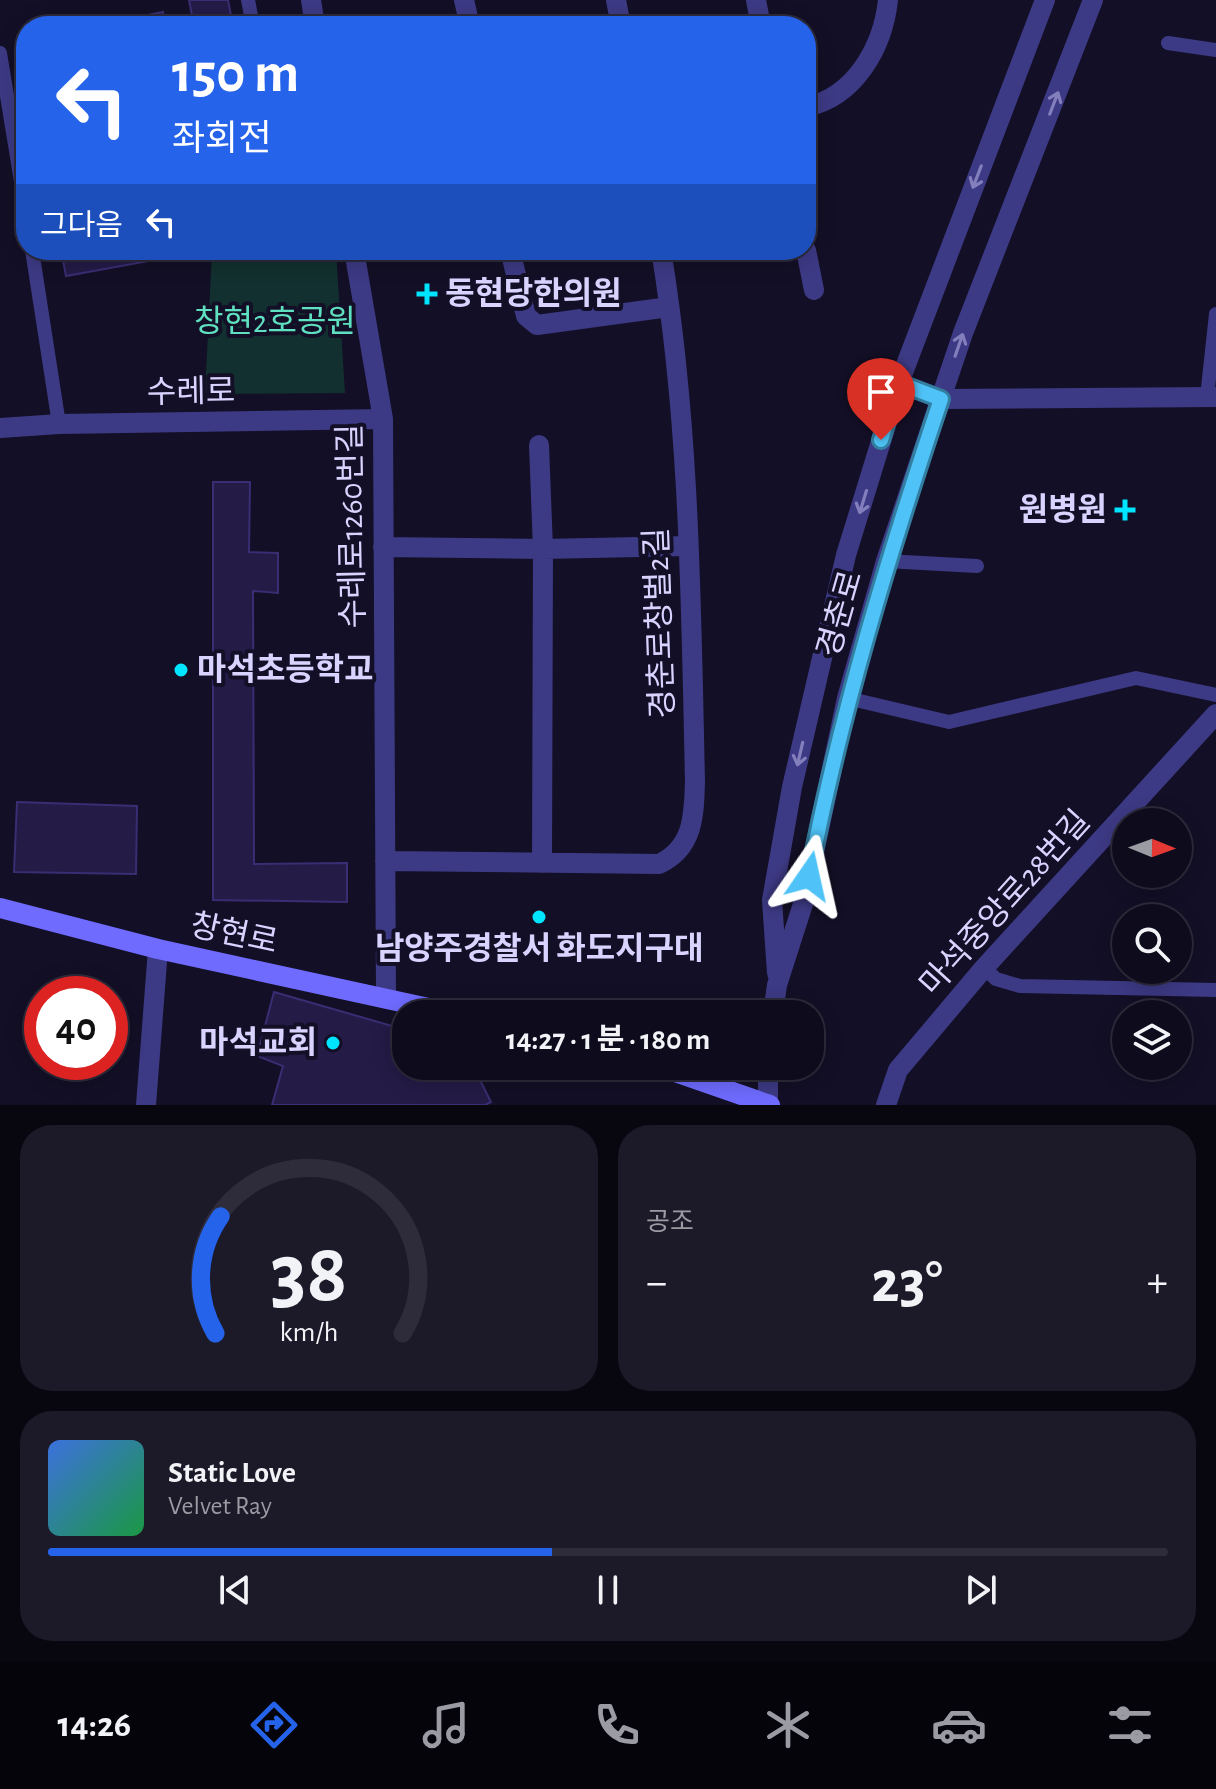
<!DOCTYPE html>
<html lang="ko">
<head>
<meta charset="utf-8">
<style>
	:root { --surface:#0e0b1c; --page:#1c1929; --text:#f1f3f6; --muted:#9b9ba3; --line:#2e2b3b; --accent:#2563eb }
	body { margin:0; font-family:"Alegreya Sans","Noto Sans KR",sans-serif; background:var(--page); color:var(--text); height:100vh; display:flex; flex-direction:column; font-size:30px; white-space:nowrap }
	* { box-sizing:border-box; margin:0 }
	p { font-size:26px; color:var(--muted) }
	.icon { flex:none; width:44px; height:44px; fill:none; stroke:currentColor; stroke-width:2; stroke-linecap:round; stroke-linejoin:round }
	.map { position:relative; height:1105px; overflow:hidden }
	.drawer { display:flex; flex-direction:column; gap:20px; padding:20px; background:#08060f; flex:1 }
	.drawer>* { flex:none }
	.guide { position:absolute; left:16px; top:16px; width:800px; height:244px; border-radius:32px; box-shadow:0 4px 20px #0003,0 0 0 2px var(--line); background:#2563eb; color:#fff; overflow:hidden }
	.needle { width:52px; rotate:91deg }
	.buttons { position:absolute; left:1112px; top:808px; display:grid; gap:16px }
	.buttons a { display:grid; place-items:center; width:80px; height:80px; border-radius:50%; background:var(--surface); box-shadow:0 4px 20px #0003,0 0 0 2px var(--line); font-size:40px }
	.speed { position:absolute; left:24px; top:976px; display:flex; gap:16px; font-size:40px; font-weight:700; text-align:center }
	.speed>* { display:grid; place-content:center; width:104px; height:104px; border-radius:50%; background:var(--surface); box-shadow:0 4px 20px #0003,0 0 0 2px var(--line); line-height:1 }
	.speed .limit { border:12px solid #d22; background:#fff; color:#111 }
	.pin { position:absolute; display:grid; place-items:center; width:68px; height:68px; color:#fff; margin:-82px -34px; border-radius:50% 50% 50% 0; rotate:-45deg; box-shadow:0 0 8px #0007 }
	.pin .icon { rotate:45deg }
	.me { position:absolute; width:88px; margin:-44px; rotate:11deg; stroke-linejoin:round; filter:drop-shadow(0 0 6px #0008) }
	.turn { display:flex; align-items:center; gap:28px; height:168px; padding:0 24px; font-size:36px }
	.turn .icon { width:104px; height:104px; stroke-width:2.5 }
	.turn b { display:block; font-size:56px; line-height:68px }
	.then { display:flex; align-items:center; height:76px; padding:0 24px; background:#0003; gap:16px; font-size:30px }
	.big { font-size:60px; font-weight:700; line-height:1.1 }
	.drawer .tile { flex:1; display:flex; flex-direction:column; justify-content:center; gap:12px; min-width:0; padding:0 28px; border-radius:32px; background:var(--page) }
	.drawer .dial { align-items:center; gap:0 }
	.dial svg { height:208px; overflow:visible; fill:none; stroke:var(--line); stroke-width:7; stroke-linecap:round; text-anchor:middle }
	.dial text { fill:var(--text); stroke:none }
	.song { display:flex; align-items:center; gap:24px }
	.cover { width:96px; height:96px; border-radius:12px; background:linear-gradient(135deg,hsl(220 70% 55%),hsl(140 70% 35%)) }
	.played { height:8px; border-radius:4px; background:linear-gradient(90deg,var(--accent) 45%,var(--line) 45%) }
	.keys { display:flex; justify-content:space-around; direction:ltr }
	.heat { display:flex; justify-content:space-between; align-items:center; font-size:44px; direction:ltr }
	.drawer .tiles { flex:1; display:grid; gap:20px; grid-template-columns:1fr 1fr }
	.tile:last-child { grid-column:span 2 }
	.trip { position:absolute; left:392px; top:1000px; width:432px; height:80px; border-radius:32px; background:var(--surface); box-shadow:0 4px 20px #0003,0 0 0 2px var(--line); font-weight:700; line-height:80px; text-align:center }
	.tabs { display:flex; height:128px; justify-content:space-around; align-items:center; background:#06040b; color:var(--muted) }
	.tabs .icon { width:56px; height:56px }
	.tabs .on { color:var(--accent) }
	.tabs b { font-size:36px; color:var(--text) }
	.map>svg:first-child { display:block }
	.green { fill:#12302f }
	.building { fill:#241b47; stroke:#3b2d73; stroke-width:2 }
	.lines { fill:none; stroke-linecap:round; stroke-linejoin:round }
	.service { stroke:#3d3a85; stroke-width:14 }
	.minor { stroke:#3d3a85; stroke-width:20 }
	.tertiary { stroke:#3d3a85; stroke-width:20 }
	.secondary { stroke:#6f6bff; stroke-width:20 }
	.oneway { stroke:#837fbc }
	.route-casing { stroke:#337fa1; stroke-width:20 }
	.route { stroke:#4fc3f7; stroke-width:14 }
	.poi-dot { fill:#00e5ff; stroke:#130f26; stroke-width:3 }
	.labels { text-anchor:middle; dominant-baseline:central; stroke-width:8; stroke-linejoin:round; paint-order:stroke }
	.poi-label { font-size:32px; font-weight:bold; fill:#d9d4ff; stroke:#130f26; text-anchor:start }
	.park-label { font-size:32px; fill:#5fe0c0; stroke:#130f26 }
	.street-label { font-size:32px; fill:#d9d4ff; stroke:#130f26 }
</style>
</head>
<body>
<div class="map">
<svg width="1216" height="1105" viewBox="0 0 1216 1105">
	<rect width="100%" height="100%" fill="#130f26"/>
	<path class="green" d="M336 250 345 393 205 394 212 251Z"/>
	<path class="building" d="M189 0H228L233 26H194Z
		M163 12 166 26H94Z
		M61 250H187V254L66 276Z
		M213 482H250L249 552 278 553V593L253 591 254 864 347 863V902L213 900Z
		M17 802 137 806 136 874 14 872Z
		M274 992 406 1030V1066H473L491 1102 485 1105H272L283 1066 257 1056Z"/>
	<g class="lines">
		<path class="service" d="M248 0 253 26
			M1168 43 1216 50
			M0 53 26 212
			M32 250 59 424
			M1207 397 1216 314
			M886 561 977 566
			M847 698 949 722 1136 678 1216 695
			M984 968 996 979 1020 986 1216 990"/>
		<path class="minor" d="M311 0 315 26
			M464 0 470 26
			M616 0 621 26
			M756 0 761 26
			M806 107C855 97 883 47 888 0
			M354 250 383 419 386 996
			M510 250 526 316 537 325 669 307
			M806 250 814 290
			M899 383 941 399 1216 397
			M0 428 59 424 383 419
			M539 445 543 549 542 863
			M383 547 543 549 688 546
			M385 861 659 864C693 848 694 817 695 782 691 604 690 425 661 250
			M146 1105 158 949
			M886 1105 898 1070 984 968 1216 714"/>
		<path class="tertiary" d="M777 973 772 900 792 787 846 555 899 383 1045 0
			M773 1014 777 985 803 904 847 698 886 561 963 333 1093 0
			M768 1105V1066"/>
		<path class="secondary" d="M0 908 158 949 456 1014
			M658 1066 770 1105"/>
	</g>
	<defs><path id="oneway-shaft" d="M-6 0H5M1.5-3L5.5 0L1.5 3" fill="none" stroke-width="1.6" stroke-linecap="round" stroke-linejoin="round" transform="scale(2)"/></defs>
	<g class="oneway">
		<use href="#oneway-shaft" transform="translate(1054 103) rotate(-69)"/>
		<use href="#oneway-shaft" transform="translate(977 177) rotate(111)"/>
		<use href="#oneway-shaft" transform="translate(959 345) rotate(-71)"/>
		<use href="#oneway-shaft" transform="translate(863 502) rotate(107)"/>
		<use href="#oneway-shaft" transform="translate(800 754) rotate(103)"/>
	</g>
	<g class="lines">
		<defs>
			<path id="route" d="M809 876C841 711 888 557 941 399L899 383 881 440"/>
		</defs>
		<use href="#route" class="route-casing"/>
		<use href="#route" class="route"/>
	</g>
	<g class="poi-dot">
		<path d="M423 282h8v8h8v8h-8v8h-8v-8h-8v-8h8z"/>
		<path d="M1121 498h8v8h8v8h-8v8h-8v-8h-8v-8h8z"/>
		<circle cx="181" cy="670" r="8"/>
		<circle cx="539" cy="917" r="8"/>
		<circle cx="333" cy="1043" r="8"/>
	</g>
	<g class="labels">
		<g class="poi-label">
			<text x="445" y="294">동현당한의원</text>
			<text x="1107" y="510" text-anchor="end">원병원</text>
			<text x="197" y="670">마석초등학교</text>
			<text x="539" y="949" text-anchor="middle">남양주경찰서 화도지구대</text>
			<text x="317" y="1043" text-anchor="end">마석교회</text>
		</g>
		<g class="park-label">
			<text x="275" y="322">창현2호공원</text>
		</g>
		<g class="street-label">
			<text transform="translate(191 392) rotate(-1)">수레로</text>
			<text transform="translate(352 526) rotate(-91)">수레로1260번길</text>
			<text transform="translate(840 614) rotate(-74)">경춘로</text>
			<text transform="translate(660 623) rotate(-92)">경춘로창벌2길</text>
			<text transform="translate(1005 903) rotate(-48)">마석중앙로28번길</text>
			<text transform="translate(234 934) rotate(12)">창현로</text>
		</g>
	</g>
</svg>
<div class="buttons">
<a><svg class="needle" viewBox="-14 -14 28 28"><path d="M0-13l5 13h-10z" fill="#e53935"/><path d="M0 13l5-13h-10z" fill="#9b9ba3"/></svg></a>
<a><svg class="icon" aria-label="search" viewBox="0 0 24 24"><circle cx="10" cy="10" r="6"/><path d="M15 15l6 6"/></svg></a>
<a><svg class="icon" aria-label="layers" viewBox="0 0 24 24"><path d="M12 4l9 5-9 5-9-5zM3 14l9 5 9-5"/></svg></a>
</div>
<div class="speed"><div class="limit">40</div></div>
<div class="pin" style="left:881px;top:440px;background:#d93025"><svg class="icon" aria-label="arrive" viewBox="0 0 24 24"><path d="M6 21V4h12l-3 4 3 4H6"/></svg></div>
<svg class="me" style="left:809px;top:876px" viewBox="-20 -20 40 40"><path d="M0-17L14 15 0 8-14 15z" fill="#4fc3f7" stroke="#fff" stroke-width="4"/></svg>
<div class="trip">14:27 · 1 분 · 180 m</div>
<div class="guide">
<div class="turn"><svg class="icon" aria-label="left" viewBox="0 0 24 24"><path d="M17 20v-9H6M10 6l-5 5 5 5"/></svg><div><b>150 m</b>좌회전</div></div>
<div class="then">그다음<svg class="icon" aria-label="left" viewBox="0 0 24 24"><path d="M17 20v-9H6M10 6l-5 5 5 5"/></svg></div>
</div>
</div>
<section class="drawer">
<div class="tiles">
<div class="tile dial"><svg viewBox="0 0 100 80">
<path d="M14 69A42 42 0 1 1 86 69"/>
<path d="M14 69A42 42 0 0 1 16 24" stroke="#2563eb"/>
<text x="50" y="56" font-size="32" font-weight="700">38</text>
<text x="50" y="72" font-size="11">km/h</text>
</svg></div>
<div class="tile"><p>공조</p>
<div class="heat"><a>−</a><b class="big">23°</b><a>+</a></div>
</div>
<div class="tile">
<div class="song"><i class="cover"></i><div><b>Static Love</b><p>Velvet Ray</p></div></div>
<div class="played"></div>
<div class="keys"><svg class="icon" aria-label="previous" viewBox="0 0 24 24"><path d="M18 5L8 12l10 7zM5 5v14"/></svg><svg class="icon" aria-label="pause" viewBox="0 0 24 24"><path d="M8 5v14M16 5v14"/></svg><svg class="icon" aria-label="next" viewBox="0 0 24 24"><path d="M6 5l10 7-10 7zM19 5v14"/></svg></div>
</div>
</div>
</section>
<nav class="tabs">
<b>14:26</b>
<svg class="icon on" aria-label="directions" viewBox="0 0 24 24"><path d="M12 3l9 9-9 9-9-9zM9 14v-3h6M13 9l2 2-2 2"/></svg>
<svg class="icon" aria-label="music" viewBox="0 0 24 24"><path d="M9 18V5l10-2v13"/><circle cx="6" cy="18" r="3"/><circle cx="16" cy="16" r="3"/></svg>
<svg class="icon" aria-label="phone" viewBox="0 0 24 24"><path d="M5 4h4l2 5-3 2q2 4 5 5l2-3 5 2v4C11 20 4 13 5 4z"/></svg>
<svg class="icon" aria-label="climate" viewBox="0 0 24 24"><path d="M12 3v18M4 7l16 10M4 17L20 7"/></svg>
<svg class="icon" aria-label="car" viewBox="0 0 24 24"><path d="M5 17H2v-5l4-1 3-4h7l3 4 3 1v5h-3M9 17h6M6 11h13"/><circle cx="7" cy="17" r="2"/><circle cx="17" cy="17" r="2"/></svg>
<svg class="icon" aria-label="filters" viewBox="0 0 24 24"><path d="M4 7h16M4 17h16"/><circle cx="9" cy="7" r="2"/><circle cx="15" cy="17" r="2"/></svg>
</nav>
</body>
</html>
